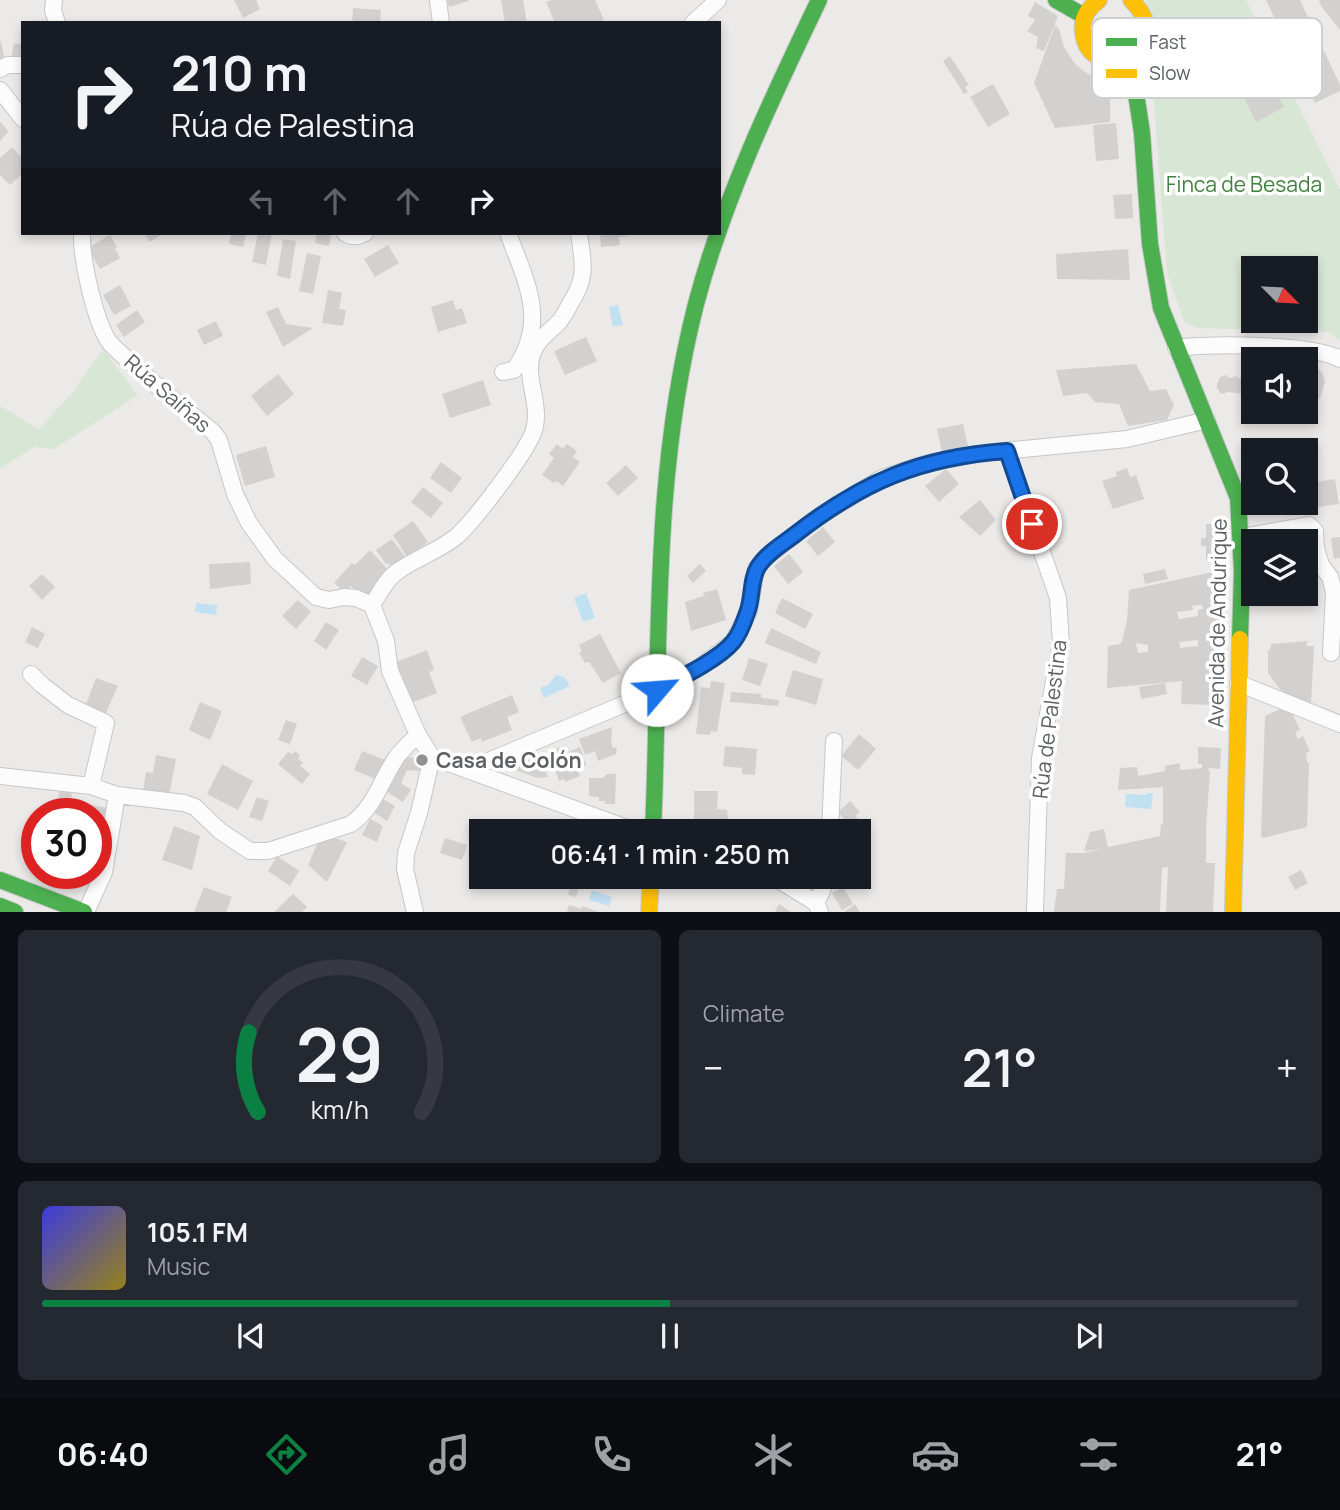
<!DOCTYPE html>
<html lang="en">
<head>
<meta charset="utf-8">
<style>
	:root { --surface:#171b24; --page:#242831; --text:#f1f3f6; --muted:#9ea1a6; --line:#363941; --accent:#0b8043 }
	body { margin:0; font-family:Manrope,sans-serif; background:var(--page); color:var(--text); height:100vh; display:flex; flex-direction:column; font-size:26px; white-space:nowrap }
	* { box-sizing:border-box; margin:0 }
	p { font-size:23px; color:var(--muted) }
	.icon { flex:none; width:38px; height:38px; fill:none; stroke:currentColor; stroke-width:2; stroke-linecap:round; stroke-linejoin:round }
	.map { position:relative; height:912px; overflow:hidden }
	.panel { display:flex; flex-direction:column; gap:18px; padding:18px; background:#0d0f14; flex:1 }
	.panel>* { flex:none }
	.banner { position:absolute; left:21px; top:21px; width:700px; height:214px; border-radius:0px; box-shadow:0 4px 10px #0003; background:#171b24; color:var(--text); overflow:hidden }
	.needle { width:46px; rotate:114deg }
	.tools { position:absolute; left:1241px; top:256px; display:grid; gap:14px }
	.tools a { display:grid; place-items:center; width:77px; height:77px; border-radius:0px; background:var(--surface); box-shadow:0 4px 10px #0003; font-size:35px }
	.speed { position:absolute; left:21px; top:798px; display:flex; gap:14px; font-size:35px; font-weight:700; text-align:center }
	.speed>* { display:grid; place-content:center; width:91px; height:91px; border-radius:50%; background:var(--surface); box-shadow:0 4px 10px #0003; line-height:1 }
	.speed .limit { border:10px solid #d22; background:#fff; color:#111 }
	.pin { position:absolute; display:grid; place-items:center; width:60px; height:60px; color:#fff; margin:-30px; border:4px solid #fff; border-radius:50%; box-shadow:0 2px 7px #0007 }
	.me { position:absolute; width:77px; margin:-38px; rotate:63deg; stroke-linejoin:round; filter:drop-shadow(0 0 5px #0008) }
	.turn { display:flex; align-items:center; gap:24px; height:147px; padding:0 35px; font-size:32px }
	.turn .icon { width:91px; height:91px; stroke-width:2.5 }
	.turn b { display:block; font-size:49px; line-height:60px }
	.lanes { display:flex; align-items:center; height:66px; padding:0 35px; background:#0003; justify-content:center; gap:35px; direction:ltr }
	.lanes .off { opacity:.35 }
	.big { font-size:52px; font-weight:600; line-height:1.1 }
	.panel .widget { flex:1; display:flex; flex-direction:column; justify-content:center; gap:10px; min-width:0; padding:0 24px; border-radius:10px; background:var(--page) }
	.panel .dial { align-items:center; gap:0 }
	.dial svg { height:182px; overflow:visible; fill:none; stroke:var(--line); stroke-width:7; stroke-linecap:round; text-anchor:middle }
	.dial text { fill:var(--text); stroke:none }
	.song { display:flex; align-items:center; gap:21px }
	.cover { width:84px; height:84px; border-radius:10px; background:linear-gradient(135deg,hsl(240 70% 55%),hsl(50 70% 35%)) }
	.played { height:7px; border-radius:4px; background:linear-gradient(90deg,var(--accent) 50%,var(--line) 50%) }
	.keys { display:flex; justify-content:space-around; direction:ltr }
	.heat { display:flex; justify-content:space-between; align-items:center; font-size:38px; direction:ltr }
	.panel .tiles { flex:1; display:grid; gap:18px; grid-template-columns:1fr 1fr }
	.widget:last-child { grid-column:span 2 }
	.trip { position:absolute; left:469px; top:819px; width:402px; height:70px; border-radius:0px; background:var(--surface); box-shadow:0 4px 10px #0003; font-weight:600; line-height:70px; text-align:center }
	.tabs { display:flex; height:112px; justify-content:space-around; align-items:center; background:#090b0e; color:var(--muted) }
	.tabs .icon { width:49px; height:49px }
	.tabs .active { color:var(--accent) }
	.tabs b { font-size:32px; color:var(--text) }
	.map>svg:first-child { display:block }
	.green { fill:#d8e6d5; fill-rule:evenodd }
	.water { fill:#c1e0f1 }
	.building { fill:#d3d1d0; fill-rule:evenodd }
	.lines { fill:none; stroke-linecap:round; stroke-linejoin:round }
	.street-casing { stroke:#c7c7c7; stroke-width:18 }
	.fast-casing { stroke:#c6c7c7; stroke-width:18 }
	.slow-casing { stroke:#c6c7c7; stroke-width:18 }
	.street { stroke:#fcfcfc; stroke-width:16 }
	.fast { stroke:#4caf50; stroke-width:16 }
	.slow { stroke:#ffc107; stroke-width:16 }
	.route-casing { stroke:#114b97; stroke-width:18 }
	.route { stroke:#1a73e8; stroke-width:12 }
	.poi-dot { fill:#8f9192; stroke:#fff; stroke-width:2.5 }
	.labels { text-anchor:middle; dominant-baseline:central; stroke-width:7; stroke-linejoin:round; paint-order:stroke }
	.park-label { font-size:21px; fill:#41813f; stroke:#fff }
	.street-label { font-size:21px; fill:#5d6164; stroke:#fff }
	.poi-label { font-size:21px; font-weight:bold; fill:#5d6164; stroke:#fff; text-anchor:start }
	.key { fill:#fff; stroke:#ced0d0; stroke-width:2 }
	.key-label { font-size:19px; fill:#5d6164 }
</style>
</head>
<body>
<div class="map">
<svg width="1340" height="912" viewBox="0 0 1340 912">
	<rect width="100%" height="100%" fill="#eceae8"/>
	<path class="green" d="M1146 0H1246L1340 190V341L1329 332 1197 328 1184 321 1167 273ZM1253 268H1306V320H1253Z
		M103 349 138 395 54 449 34 447 0 469V406L39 429 71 394Z"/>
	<path class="water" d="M618 305 623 325 613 327 609 307Z
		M586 593 595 618 583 622 574 598Z
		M196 603 217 605 216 615 195 612Z
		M556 675 564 677 570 686 544 698 540 688 548 685Z
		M1147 793H1153L1151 809 1125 807 1126 794 1146 795Z
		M592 890 612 897 609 906 589 900Z"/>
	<path class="building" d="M234 0H256L260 9 243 18Z
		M447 0H468V1L449 7Z
		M501 0H523L527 23H505Z
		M552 0H595L604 20 597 23H555L546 2Z
		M1266 0H1300L1340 85V91L1315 103Z
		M1319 0H1340V30L1321 6Z
		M1035 2 1058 16 1044 51 1036 48 1038 37 1027 31 1035 20 1028 16Z
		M353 8 381 10 380 23H352Z
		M1055 25 1059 29 1064 47 1075 64 1085 72 1103 81 1110 100V122L1055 128 1034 83Z
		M1 41 5 63 0 64V42Z
		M14 43 23 45V62L11 59Z
		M1257 50 1284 107 1256 122 1235 79 1230 81 1223 67Z
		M950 56 969 85 965 87 968 92 964 94 943 61Z
		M993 84 1010 114 988 127 970 97Z
		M0 122 9 131 0 141Z
		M1116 123 1119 159 1096 161 1093 125Z
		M12 147 23 159V173L10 185 0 175V158Z
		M1132 194 1133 218 1115 219 1113 195Z
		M144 233H164L150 242Z
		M231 233H246L243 247 229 244Z
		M258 233H272L266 265 252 262Z
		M317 233 331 234 329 246 315 243Z
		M600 233H627V236L619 237 620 245 601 247Z
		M110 235 117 247 115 249 120 258 100 269 88 248Z
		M283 239 296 241 290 279 277 276Z
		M388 245 399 263 375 277 364 259Z
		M1128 249 1130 280 1057 279 1056 254Z
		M307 253 321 256 313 294 299 291Z
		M120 285 131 306 114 315 103 295Z
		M328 290 342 293 339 309 346 310 343 326 322 323Z
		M453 300 456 310 462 308 467 323 438 332 431 307Z
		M278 307 286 324 313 328 283 347 266 312Z
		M137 310 145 322 124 337 116 325Z
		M216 321 223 336 204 345 197 330Z
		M586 337 597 361 565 375 554 351Z
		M1136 364 1150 391 1166 389 1174 405 1167 420 1128 426 1119 404 1095 402 1087 393 1063 396 1056 370Z
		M1306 364 1316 366 1323 374 1325 382 1320 399 1306 395Z
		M278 374 294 394 267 416 251 396Z
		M1226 375 1229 378 1237 376 1238 379 1244 376 1247 380 1253 377V395L1228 392 1221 394 1217 388V384L1220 377Z
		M483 380 491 405 450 418 442 394Z
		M963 424 968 446 942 452 937 429Z
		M557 444 563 449 567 444 577 451 573 457 580 462 563 486 556 481 554 483 542 475 554 458 549 454Z
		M266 446 275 477 245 486 236 455Z
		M441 462 462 478 451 493 430 478Z
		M626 465 638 478 618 496 606 483Z
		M1127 468 1130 477 1136 475 1144 499 1113 509 1102 481 1117 476 1116 472Z
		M946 469 959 484 939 502 925 486Z
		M1335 479 1339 504 1312 508 1308 483Z
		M423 487 443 503 431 518 411 502Z
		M980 500 996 520 980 536 959 517Z
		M413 521 428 542 407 557 393 535Z
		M1206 524H1227L1226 560H1206V546H1201V538H1206Z
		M823 527 835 542 818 556 806 541Z
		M1293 531 1294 541H1267V536Z
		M1340 537V558L1334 559 1331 538Z
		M392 539 406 558 393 568 388 563 386 564 376 550Z
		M370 550 388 570 366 600 351 586 345 593 334 583 352 563 355 565Z
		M789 554 803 572 788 584 774 566Z
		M250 562 251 584 210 589 209 564Z
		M700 564 706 571 693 583 687 576Z
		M1165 569 1168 579 1145 584 1143 574Z
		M1222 570 1217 705 1181 704 1182 681 1107 688 1108 646 1120 644 1122 641 1127 621 1129 590ZM1202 605 1203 609 1198 610V616L1179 619 1177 612 1193 610 1192 606ZM1198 640V646L1180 648 1179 642ZM1136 643 1148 645V652L1138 653Z
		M42 574 55 587 42 600 29 586Z
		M717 589 726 620 691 631 685 602 704 596 703 593Z
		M782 598 813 614 805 629 775 613Z
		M298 600 311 612 296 629 282 616Z
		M326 622 339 630 326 650 314 641Z
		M32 627 45 634 38 648 25 642Z
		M771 628 821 652 816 664 765 643Z
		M600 634 621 673 603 683 589 662 585 663 579 653 582 652 579 645Z
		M1308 641 1306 646H1314L1311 704 1282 692 1268 673V650H1270L1271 644Z
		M427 650 434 670 429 672 437 693 411 703 396 662Z
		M362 657 378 666 367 685 351 676Z
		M749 658 768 664 760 686 742 680Z
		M793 670 823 679 816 705 785 696Z
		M96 678 118 686 105 715 92 710 93 707 86 704Z
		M711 681 725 683 717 732 711 731 710 735 696 734 701 687 710 688Z
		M1165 683 1167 694 1141 699 1139 687Z
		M731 692 761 694V698L779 700 778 706 730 702Z
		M512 695 519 712 507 717 512 730 482 742 481 738 472 742 460 717Z
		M200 702 222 711 210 740 189 730Z
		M1282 708 1291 711 1300 730 1295 732 1298 739 1303 736 1310 752H1306L1307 762H1309L1307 827 1263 838 1261 836 1265 716Z
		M286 720 297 724 290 744 278 740Z
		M612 727 611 740 613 748 617 747 616 754 598 761 595 751 585 755 579 739Z
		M859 734 876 749 858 770 841 756Z
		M565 745 568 752 580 747 586 765 577 769 580 776 565 782 564 779 559 781 555 770 561 768 558 761 552 764 547 753Z
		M725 746 757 749 755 775 742 774V768L723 766Z
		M1198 747 1221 748 1220 769 1208 768 1210 773 1206 827V863H1215L1213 912H1166L1168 867 1162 868 1160 912H1054L1057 889H1064L1066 853H1084L1101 849 1084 851 1090 832 1104 829 1108 847 1160 836 1161 824H1163V787L1118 790 1120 768 1137 767 1138 776 1165 771V766L1180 763V770L1202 768V764H1198Z
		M295 751 300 755 298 759 303 763 300 766 310 774 302 784 278 764 288 752 292 754Z
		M362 751 388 761 380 781 354 770Z
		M156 755 176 759 169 796 143 791 146 772 153 773Z
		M539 756 548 777 537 778 515 770 514 767Z
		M404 757 419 758 420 771 407 770 401 783 411 790 403 802 384 790Z
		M222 764 253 781 238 810 207 794Z
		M607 774H616L615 804H605V801H599V797L589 796V778H603Z
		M59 789 72 790 71 803 58 802Z
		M694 791H718L717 809 727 810 729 830H716L715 825H712V831H696V819H694Z
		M257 797 269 801 262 821 249 817Z
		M380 797 395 806 387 821 372 811Z
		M850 801 860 812 855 816 867 828 859 835V831H845L839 824 844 819 838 812Z
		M75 802 108 808 103 835 96 833V814H73Z
		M548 818 560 822 561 819 577 825 575 831H543Z
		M370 819 383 826 377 842 362 835Z
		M174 826 200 836 192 870 162 860Z
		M332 837 347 842 327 882 308 865 319 840Z
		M445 838 467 845 462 860 440 853Z
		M277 856 299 871 290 886 268 871Z
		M1301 870 1308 883 1295 890 1288 877Z
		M573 877H582L576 897 568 895Z
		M204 887 232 897 226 912H194Z
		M843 887 853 904 842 910 832 893Z
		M293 894 307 907 302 912H274Z
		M779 904 791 912H775Z
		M855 904 860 912H844Z
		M569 905 582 909V906L598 912H567Z"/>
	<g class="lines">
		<defs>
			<path id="street" d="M54 0 53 10 57 23
				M438 0 441 23
				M693 23 718 0
				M0 69 8 65H23
				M0 90 23 119
				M82 233C81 258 95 323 110 343 117 351 126 358 134 365 159 389 186 410 213 432L219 440 235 494 249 523 275 559 316 597 329 600 344 597 356 598 372 605
				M345 233C351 237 358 237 365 233
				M1176 348C1210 344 1311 343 1340 359
				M503 372 514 370C549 321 526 282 508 233
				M1007 451 1058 598 1061 643 1040 758 1035 912
				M1242 537 1309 525 1315 531 1316 549 1321 565 1330 577 1334 592 1331 653
				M372 605C378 596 385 582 393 575 412 559 438 552 457 536 474 521 525 454 533 433 543 406 524 380 532 354 537 340 549 332 559 322 563 317 567 310 570 304 588 276 583 264 579 233
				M372 605 386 641 390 671 418 735 432 757 635 831
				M31 674 42 685 68 705 106 723 91 786
				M1238 683 1340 724
				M467 770 641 697 697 669 733 642 749 611 756 569 766 557 821 515 882 478 928 463 983 453 1127 439 1207 420
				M0 776 91 786 117 795 184 803 195 807 220 831 250 851H268L351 824C376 806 381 779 398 755 404 748 411 741 418 735
				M830 831 834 741
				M774 877 816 903 820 912
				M816 903 822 891 825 877
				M86 912 104 872 117 795
				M415 912 405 869 406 853 419 813 432 757"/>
			<path id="fast" d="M1056 0 1084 16
				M1125 59 1137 100 1142 133 1150 244 1161 308 1238 498 1242 571 1240 639
				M653 831C661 653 651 478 696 304 724 198 772 98 819 0
				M0 880 84 912
				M0 906 15 912"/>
			<path id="slow" d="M1099 0C1088 8 1081 18 1083 32 1089 88 1183 51 1131 0
				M649 912 651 877
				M1233 912 1240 639"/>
		</defs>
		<use href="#street" class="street-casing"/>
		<use href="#fast" class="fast-casing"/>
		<use href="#slow" class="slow-casing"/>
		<use href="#street" class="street"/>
		<use href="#fast" class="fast"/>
		<use href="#slow" class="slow"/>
	</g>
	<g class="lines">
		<defs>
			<path id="route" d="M657 690C678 679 718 660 733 642 739 635 744 622 747 613 753 599 750 580 758 567 766 554 781 545 793 536 862 482 920 457 1007 451L1032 524"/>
		</defs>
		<use href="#route" class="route-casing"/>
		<use href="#route" class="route"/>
	</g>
	<circle class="poi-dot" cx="422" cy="760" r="7"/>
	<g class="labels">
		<g class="park-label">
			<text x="1244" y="184">Finca de Besada</text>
		</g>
		<g class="street-label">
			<text transform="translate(168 393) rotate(41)">Rúa Saíñas</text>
			<text transform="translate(1217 623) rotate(-89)">Avenida de Andurique</text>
			<text transform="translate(1049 719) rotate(-83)">Rúa de Palestina</text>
		</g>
		<g class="poi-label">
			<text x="436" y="760">Casa de Colón</text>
		</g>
	</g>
	<rect x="1092" y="18" width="230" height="80" rx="10" class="key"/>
	<rect x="1106" y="38" width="31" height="8" fill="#4caf50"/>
	<rect x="1106" y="69" width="31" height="9" fill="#ffc107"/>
	<g class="key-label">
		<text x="1149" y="49">Fast</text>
		<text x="1149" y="80">Slow</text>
	</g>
</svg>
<div class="tools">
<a><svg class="needle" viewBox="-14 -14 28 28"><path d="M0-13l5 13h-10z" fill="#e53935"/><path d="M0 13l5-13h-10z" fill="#9ea1a6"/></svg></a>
<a><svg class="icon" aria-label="sound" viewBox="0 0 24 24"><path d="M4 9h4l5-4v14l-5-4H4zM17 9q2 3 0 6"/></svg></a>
<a><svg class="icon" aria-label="search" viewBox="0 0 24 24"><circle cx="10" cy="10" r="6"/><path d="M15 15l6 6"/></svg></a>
<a><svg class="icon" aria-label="layers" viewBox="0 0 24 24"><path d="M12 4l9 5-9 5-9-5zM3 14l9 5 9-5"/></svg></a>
</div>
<div class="speed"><div class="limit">30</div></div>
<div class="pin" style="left:1032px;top:524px;background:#d93025"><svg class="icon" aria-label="arrive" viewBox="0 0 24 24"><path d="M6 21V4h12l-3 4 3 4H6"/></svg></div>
<svg class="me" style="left:657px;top:690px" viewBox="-20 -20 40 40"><circle r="19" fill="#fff"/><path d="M0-13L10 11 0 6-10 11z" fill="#1a73e8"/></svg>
<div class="trip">06:41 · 1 min · 250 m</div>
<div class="banner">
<div class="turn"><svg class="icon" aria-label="right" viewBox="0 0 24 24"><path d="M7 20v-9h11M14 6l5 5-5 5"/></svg><div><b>210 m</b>Rúa de Palestina</div></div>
<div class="lanes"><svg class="icon off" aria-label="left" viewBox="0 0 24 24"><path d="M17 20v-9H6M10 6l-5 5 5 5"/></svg><svg class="icon off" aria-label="ahead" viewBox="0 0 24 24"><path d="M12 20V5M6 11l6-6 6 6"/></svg><svg class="icon off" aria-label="ahead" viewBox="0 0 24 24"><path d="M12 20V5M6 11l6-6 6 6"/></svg><svg class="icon" aria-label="right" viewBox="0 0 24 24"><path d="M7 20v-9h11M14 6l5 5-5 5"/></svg></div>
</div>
</div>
<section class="panel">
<div class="tiles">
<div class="widget dial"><svg viewBox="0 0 100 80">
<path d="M14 69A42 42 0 1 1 86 69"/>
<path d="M14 69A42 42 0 0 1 10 34" stroke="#0b8043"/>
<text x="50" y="56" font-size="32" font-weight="700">29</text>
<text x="50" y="72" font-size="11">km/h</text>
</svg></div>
<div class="widget"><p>Climate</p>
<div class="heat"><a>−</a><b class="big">21°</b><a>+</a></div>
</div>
<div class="widget">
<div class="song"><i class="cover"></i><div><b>105.1 FM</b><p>Music</p></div></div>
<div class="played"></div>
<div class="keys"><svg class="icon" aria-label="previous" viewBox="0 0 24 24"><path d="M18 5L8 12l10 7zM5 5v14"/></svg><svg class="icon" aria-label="pause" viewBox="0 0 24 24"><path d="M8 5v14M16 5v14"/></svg><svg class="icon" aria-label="next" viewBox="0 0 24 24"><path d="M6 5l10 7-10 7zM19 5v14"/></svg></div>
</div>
</div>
</section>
<nav class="tabs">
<b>06:40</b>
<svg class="icon active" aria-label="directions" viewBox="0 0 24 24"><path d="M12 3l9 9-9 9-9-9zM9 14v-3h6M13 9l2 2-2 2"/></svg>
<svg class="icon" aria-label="music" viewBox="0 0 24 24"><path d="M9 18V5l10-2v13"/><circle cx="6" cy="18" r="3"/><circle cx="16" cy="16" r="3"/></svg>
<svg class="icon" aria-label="phone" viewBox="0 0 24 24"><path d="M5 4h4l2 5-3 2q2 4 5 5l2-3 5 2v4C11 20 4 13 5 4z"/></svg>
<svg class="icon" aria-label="climate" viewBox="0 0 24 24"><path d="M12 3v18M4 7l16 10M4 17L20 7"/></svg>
<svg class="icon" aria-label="car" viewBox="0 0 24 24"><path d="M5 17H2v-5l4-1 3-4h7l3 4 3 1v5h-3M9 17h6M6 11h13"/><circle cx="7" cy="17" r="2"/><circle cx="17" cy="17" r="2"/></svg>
<svg class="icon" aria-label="filters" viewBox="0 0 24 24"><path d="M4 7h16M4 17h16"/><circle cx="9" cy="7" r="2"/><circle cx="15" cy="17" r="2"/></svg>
<b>21°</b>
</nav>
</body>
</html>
